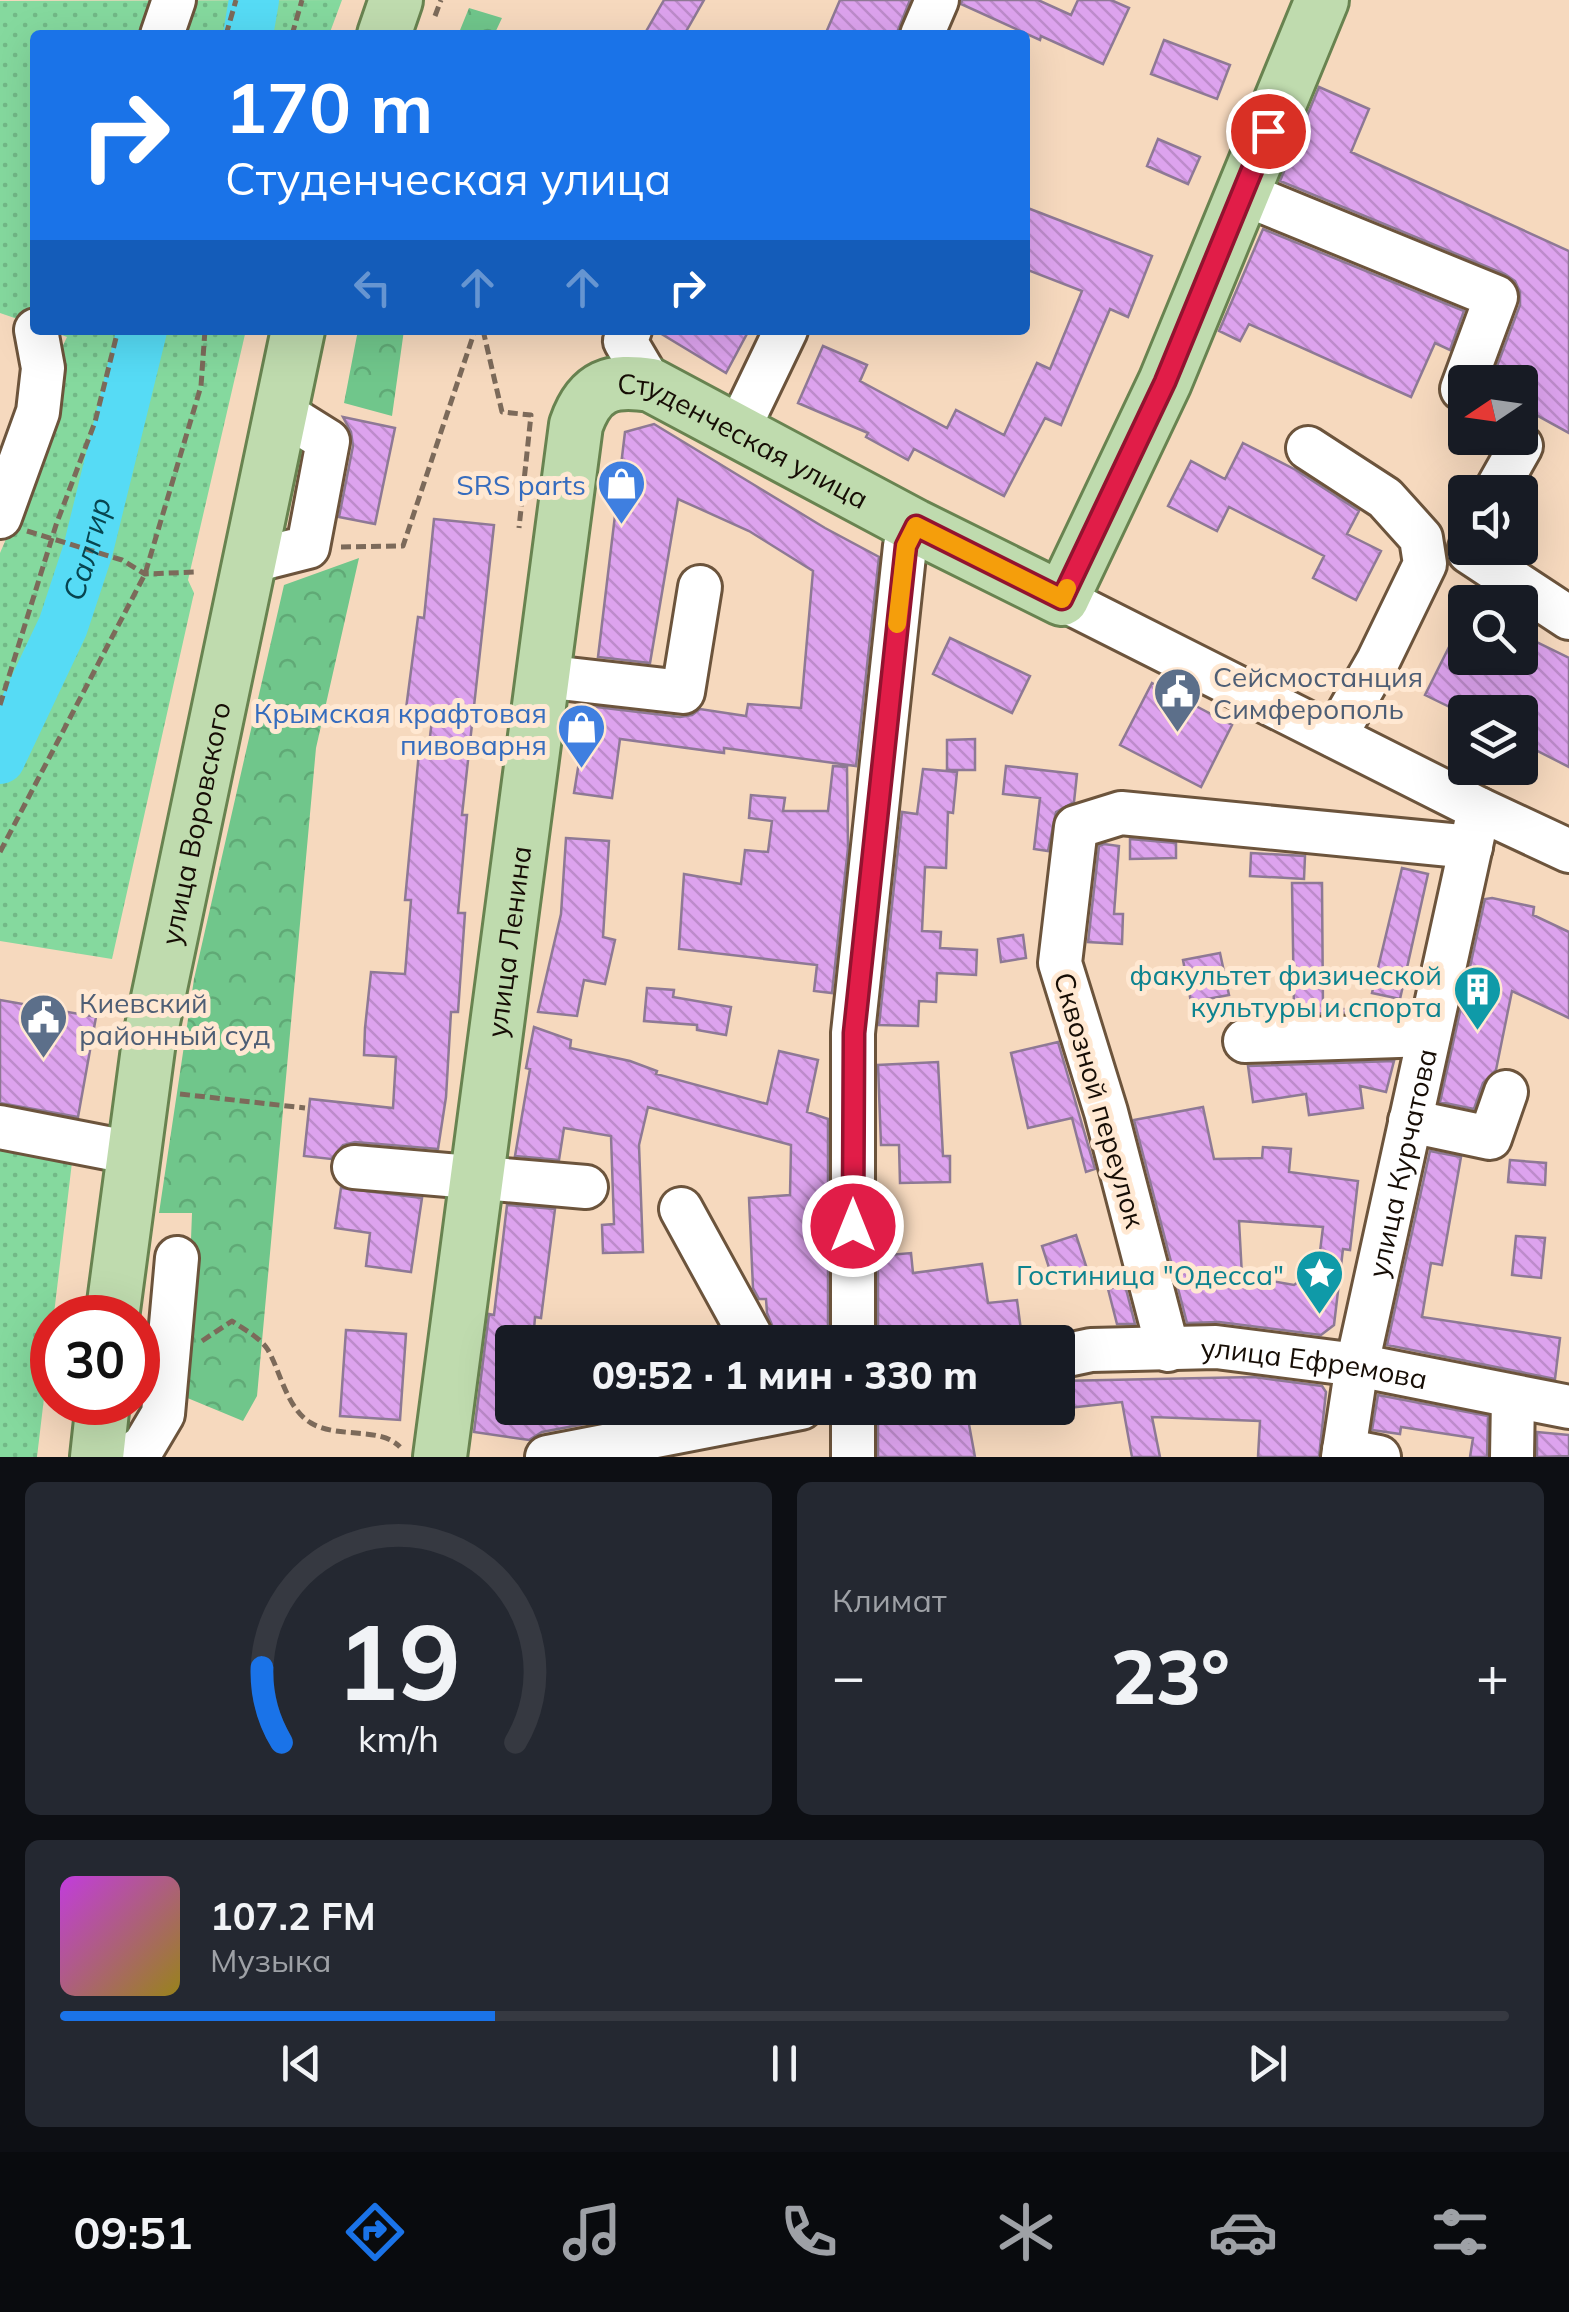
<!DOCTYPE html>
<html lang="ru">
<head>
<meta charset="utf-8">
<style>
	:root { --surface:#171b24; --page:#242831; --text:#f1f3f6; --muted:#9ea1a6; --line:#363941; --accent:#1a73e8 }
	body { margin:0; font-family:Mulish,sans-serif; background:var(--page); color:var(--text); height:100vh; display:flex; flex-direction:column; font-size:38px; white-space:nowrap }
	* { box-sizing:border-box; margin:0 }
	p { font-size:32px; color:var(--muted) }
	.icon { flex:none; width:55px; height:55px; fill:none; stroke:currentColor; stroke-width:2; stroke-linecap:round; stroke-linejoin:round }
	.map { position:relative; height:1457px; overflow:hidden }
	.sheet { display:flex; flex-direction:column; gap:25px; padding:25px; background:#0d0f14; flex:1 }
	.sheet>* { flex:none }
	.hud { position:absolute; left:30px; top:30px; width:1000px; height:305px; border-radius:10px; box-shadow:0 10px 40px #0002; background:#1a73e8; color:#fff; overflow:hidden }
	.needle { width:65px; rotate:257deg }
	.buttons { position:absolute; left:1448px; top:365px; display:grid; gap:20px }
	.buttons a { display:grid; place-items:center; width:90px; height:90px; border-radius:10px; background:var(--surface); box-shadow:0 10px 40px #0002; font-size:50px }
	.speed { position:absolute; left:30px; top:1295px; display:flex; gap:20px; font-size:50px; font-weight:700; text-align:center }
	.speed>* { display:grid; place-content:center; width:130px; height:130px; border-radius:50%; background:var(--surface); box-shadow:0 10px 40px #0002; line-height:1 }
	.speed .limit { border:15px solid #d22; background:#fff; color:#111 }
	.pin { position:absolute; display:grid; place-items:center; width:85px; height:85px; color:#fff; margin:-42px; border:5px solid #fff; border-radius:50%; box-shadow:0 2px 10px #0007 }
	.me { position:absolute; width:110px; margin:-55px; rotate:0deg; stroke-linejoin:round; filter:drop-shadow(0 0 8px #0008) }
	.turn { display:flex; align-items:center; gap:35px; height:210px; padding:0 30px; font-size:45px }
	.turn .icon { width:130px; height:130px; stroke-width:2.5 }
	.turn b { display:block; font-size:70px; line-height:85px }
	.lanes { display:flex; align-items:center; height:95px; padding:0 30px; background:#0003; justify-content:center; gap:50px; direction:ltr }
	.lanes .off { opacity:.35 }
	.big { font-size:75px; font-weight:800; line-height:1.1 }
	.sheet .tile { flex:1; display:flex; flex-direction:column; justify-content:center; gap:15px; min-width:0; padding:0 35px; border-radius:15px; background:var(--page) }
	.sheet .dial { align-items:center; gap:0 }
	.dial svg { height:260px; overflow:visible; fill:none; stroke:var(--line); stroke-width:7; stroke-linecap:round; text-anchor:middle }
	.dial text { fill:var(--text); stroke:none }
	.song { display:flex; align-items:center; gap:30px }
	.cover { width:120px; height:120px; border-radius:15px; background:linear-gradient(135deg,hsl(290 70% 55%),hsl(50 70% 35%)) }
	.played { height:10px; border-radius:5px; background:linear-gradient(90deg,var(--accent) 30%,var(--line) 30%) }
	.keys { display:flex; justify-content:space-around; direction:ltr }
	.heat { display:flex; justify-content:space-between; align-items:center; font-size:55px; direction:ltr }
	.sheet .tiles { flex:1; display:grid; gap:25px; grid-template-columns:1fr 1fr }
	.tile:last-child { grid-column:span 2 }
	.trip { position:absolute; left:495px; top:1325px; width:580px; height:100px; border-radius:10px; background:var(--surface); box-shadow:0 10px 40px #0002; font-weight:800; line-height:100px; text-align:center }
	.menu { display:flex; height:160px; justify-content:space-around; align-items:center; background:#090b0e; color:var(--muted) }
	.menu .icon { width:70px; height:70px }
	.menu .active { color:var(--accent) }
	.menu b { font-size:45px; color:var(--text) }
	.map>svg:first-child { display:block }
	.forest { fill:url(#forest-crowns) }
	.park { fill:url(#park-dots) }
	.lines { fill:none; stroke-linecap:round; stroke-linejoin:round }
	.river { stroke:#56dbf5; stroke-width:50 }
	.building { fill:url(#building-back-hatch); stroke:#8e7995; stroke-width:2.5; fill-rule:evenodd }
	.minor-casing { stroke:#6c543c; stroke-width:48 }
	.major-casing { stroke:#688350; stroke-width:58 }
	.path { stroke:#7c6a5a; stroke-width:5; stroke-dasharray:10 5; stroke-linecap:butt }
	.minor { stroke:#fff; stroke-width:42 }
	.major { stroke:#bfdbae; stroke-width:52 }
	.route-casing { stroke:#92132f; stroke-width:25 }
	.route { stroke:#e11d48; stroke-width:18 }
	.slow { stroke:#f59e0b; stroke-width:18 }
	.labels { text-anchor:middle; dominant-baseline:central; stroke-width:10; stroke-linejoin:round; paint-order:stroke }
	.street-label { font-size:28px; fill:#160d05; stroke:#ffe8d2 }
	.shop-label { font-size:28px; fill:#366cbe; stroke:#ffe8d2; text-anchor:end }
	.service-label { font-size:28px; fill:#4e5e75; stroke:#ffe8d2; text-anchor:start }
	.culture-label { font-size:28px; fill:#0d838f; stroke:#ffe8d2; text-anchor:end }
	.water-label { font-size:30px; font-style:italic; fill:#074550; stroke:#ffe8d2 }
</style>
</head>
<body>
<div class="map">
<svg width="1569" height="1457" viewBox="0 0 1569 1457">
	<defs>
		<pattern id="forest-crowns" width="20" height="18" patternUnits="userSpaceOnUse" patternTransform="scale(2.5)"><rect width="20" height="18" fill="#70c68b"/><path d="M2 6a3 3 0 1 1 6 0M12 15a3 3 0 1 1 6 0" fill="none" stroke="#60a976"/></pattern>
		<pattern id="park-dots" width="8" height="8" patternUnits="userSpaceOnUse" patternTransform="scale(2.5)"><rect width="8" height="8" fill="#85d99e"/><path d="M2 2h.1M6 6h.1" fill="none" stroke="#72b987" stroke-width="1.8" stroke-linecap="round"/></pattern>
		<pattern id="building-back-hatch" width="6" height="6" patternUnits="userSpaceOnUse" patternTransform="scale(2.5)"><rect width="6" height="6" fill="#dda3ee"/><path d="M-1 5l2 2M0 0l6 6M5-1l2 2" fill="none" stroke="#bd8bcb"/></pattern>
	</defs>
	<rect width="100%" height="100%" fill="#f6d9be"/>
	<path class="forest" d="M469 8 502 18 494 35H458Z
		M358 330H404L392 416 344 403Z
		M359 558 316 748 257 1396 243 1421 185 1397 192 1213H159L194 979 284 585Z"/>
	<path class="park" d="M342 0 329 35H35V325L0 313V1Z
		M49 330H246L188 580 194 593 112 959 0 941V553L18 511 53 366 67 337Z
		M0 1106 77 1120 37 1457H0Z"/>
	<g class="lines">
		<g class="river">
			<path d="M248 35 254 0"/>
			<path id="s1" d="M0 759 63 626 88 550 142 330"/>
		</g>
	</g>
	<path class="building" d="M664 0H704L684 35H644Z
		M840 0H910L896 35H825Z
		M962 0H1038L1071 15 1078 0H1111L1129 8 1103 64 1041 36 1040 40 961 4Z
		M1164 40 1230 65 1217 99 1151 74Z
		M1319 87 1369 109 1351 152 1569 251V433L1520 406V382H1491L1520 305V292L1515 281 1505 274 1280 181Z
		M1158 139 1200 157 1188 184 1147 166Z
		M1025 207 1152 256 1128 317 1110 309 1061 425 1045 418 1004 496 914 449 908 460 866 437 868 433 798 403 823 346 867 365 860 381 947 428 956 410 1004 435 1037 363 1050 369 1082 291 1025 269Z
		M1263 229 1464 311 1450 350 1435 343 1411 397 1249 324 1240 341 1219 331Z
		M655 330H749L726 373Z
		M343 417 395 428 375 524 339 517 353 446 351 432Z
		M654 424 825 528 879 557 856 766 724 748V753L620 739 612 798 574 793 588 706 680 717 692 715 700 709 746 716 748 704 801 708 813 571 749 531 678 499 650 663 598 657 625 432Z
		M1243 443 1296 470 1359 511 1347 534 1381 551 1356 600 1313 578 1324 556 1229 507 1217 531 1168 506 1191 461 1225 479Z
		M434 519 494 525 462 815H467L458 913H465L458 1012H451L446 1097 438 1149 355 1142 343 1145 331 1159 304 1156 310 1099 393 1108 396 1057 364 1055 365 1028 371 972 405 974 411 900H405L419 752 428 753 433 712 406 709 418 617 424 618Z
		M1465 615V658H1520V634L1569 658V767L1520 742V712H1460L1425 695Z
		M950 638 1030 676 1012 713 933 674Z
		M1152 683 1232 725 1201 787 1120 745Z
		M975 739V770H947V740Z
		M833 766 847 767 848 848 832 993 814 991 817 965 679 949 684 874 741 884 745 850 768 852 772 821 749 818 751 795 785 798 783 811H828Z
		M1006 766 1077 774 1074 802 1056 812 1048 851 1034 849 1040 798 1003 794Z
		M923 769 957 772 953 813 948 812 946 868 925 867 922 931 941 932 940 948 977 950 976 975 937 973 936 1002 919 1001 918 1026 879 1025 902 812 917 814Z
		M566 838 609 841 603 937 615 940 605 984 584 980 577 1016 538 1012 561 914Z
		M1130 839 1176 843V858L1130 859Z
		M1104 844 1119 846 1114 914H1123L1122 944 1088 942 1099 846Z
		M1251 853 1305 856 1304 879 1250 876Z
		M1402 868 1428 874 1400 999 1372 993Z
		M1292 883H1322L1323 1010 1364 1008V1012L1276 1015V1011L1294 1010Z
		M1492 898 1534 907 1533 915 1569 932V1018L1512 991 1496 1070 1483 1083 1474 1109 1440 1102 1485 899Z
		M1023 935 1026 958 1001 962 998 939Z
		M1220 953 1229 995 1191 1002 1183 960Z
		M647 988 674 990 673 997 731 1007 726 1035 697 1030V1025L644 1021Z
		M0 1000 96 1017 78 1117 0 1103Z
		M534 1027 571 1040 570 1048 630 1061 657 1071 656 1074 767 1104 779 1051 818 1060 807 1112 828 1119V1342H779L767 1313 766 1299H759L753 1288 749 1198 790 1195 791 1145 648 1107 639 1145 643 1252 603 1253 602 1225 614 1224 611 1136 564 1128 559 1160 515 1156 530 1069 526 1068Z
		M1058 1042 1095 1169 1086 1172 1072 1118 1028 1128 1011 1053Z
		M1394 1061 1386 1092 1360 1086 1363 1108 1309 1115 1306 1094 1253 1102 1248 1066Z
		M938 1062 943 1156H950V1182L900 1183 899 1145H881L878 1065Z
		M1203 1107 1214 1159 1262 1158 1263 1147 1291 1149 1289 1172 1358 1181 1350 1250 1343 1249 1334 1325 1321 1335 1219 1322 1187 1323 1134 1120ZM1239 1221 1323 1227 1318 1268 1294 1285 1242 1276Z
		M1430 1151 1461 1157 1442 1265 1431 1263 1422 1317 1560 1338 1555 1379 1387 1345Z
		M1510 1160 1546 1163 1545 1185 1508 1182Z
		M341 1188 422 1198 411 1272 366 1266 370 1233 335 1228Z
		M507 1205 555 1209 541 1318 535 1317 533 1342H512V1408H638V1414L542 1432 529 1440 474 1432 489 1314 494 1315Z
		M1076 1235 1088 1272 1054 1283 1042 1246Z
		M1516 1236 1545 1238 1541 1278 1512 1275Z
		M911 1253 913 1273 982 1264 988 1303 1017 1300 1022 1338 984 1342H878V1256Z
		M1125 1285 1135 1324H1117L1108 1289Z
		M346 1330 406 1334 400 1420 340 1416Z
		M1254 1377 1322 1386 1326 1392 1319 1457H1258L1260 1421 1152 1417 1160 1457H1132L1122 1402 1058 1409V1381Z
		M1378 1395 1488 1416 1487 1457H1470L1473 1438 1401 1427 1400 1434 1372 1430Z
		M878 1408H966L975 1457H878Z
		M1537 1432 1569 1435V1456L1537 1457Z"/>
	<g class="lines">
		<defs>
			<g id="minor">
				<path d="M162 35 174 0"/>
				<path d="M922 35 937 0"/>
				<path d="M1242 193 1496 297 1462 389 1465 391"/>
				<path d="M630 330 625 341 651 385"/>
				<path d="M737 432 786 330"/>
				<path d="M1308 448 1385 498 1421 538 1425 564 1378 661 1335 736"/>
				<path d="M1495 492 1521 446 1512 438"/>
				<path d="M0 517 38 412 43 368 36 330"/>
				<path d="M1470 548 1469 552 1569 618"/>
				<path d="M249 562 308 547 328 441 280 411"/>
				<path d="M1062 599 1479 809 1569 851"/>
				<path d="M542 676 683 692 700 587"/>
				<path d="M1245 1041 1429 1035"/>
				<path d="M1410 1121 1490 1138 1506 1092"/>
				<path d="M0 1127 133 1153"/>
				<path d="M354 1167 586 1187"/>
				<path d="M681 1209 754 1342"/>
				<path d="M853 1342V1033L905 546 915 526"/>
				<path d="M1168 1350 1106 1112 1060 963 1076 827 1121 813 1471 847"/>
				<path id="s2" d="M1058 1357 1091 1350 1216 1347 1357 1365 1569 1407"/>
				<path d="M853 1408V1457"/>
				<path d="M1344 1450 1379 1457"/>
				<path d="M128 1457 144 1446 163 1414 177 1258"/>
				<path d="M547 1457 801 1408"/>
				<path id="s3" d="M1343 1457 1357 1365 1479 809"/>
				<path d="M1512 1457 1513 1397"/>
			</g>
			<g id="major">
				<path d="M384 35 396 0"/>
				<path id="s4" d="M112 1318 149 1041 298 330"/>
				<path d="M97 1457 103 1402"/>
				<path id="s5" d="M440 1457 576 425C590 385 611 379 651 385L915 526 1062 599 1165 382 1322 0"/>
			</g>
		</defs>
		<use href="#minor" class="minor-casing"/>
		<use href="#major" class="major-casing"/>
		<path class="path" d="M435 16 441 0
			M226 35 236 0
			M292 35 302 0
			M483 330 502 412 531 415 519 528
			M27 531 122 560 145 574 196 572
			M341 547 403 546 475 330
			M0 705 56 525 95 422 118 330
			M0 852 145 574 201 386 205 330
			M180 1094 305 1108
			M202 1341 232 1321C243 1329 261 1338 268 1350 281 1373 287 1409 311 1423 337 1439 380 1426 400 1447"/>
		<use href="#minor" class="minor"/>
		<use href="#major" class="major"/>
	</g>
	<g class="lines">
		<defs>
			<path id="route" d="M853 1226 854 1033 906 546 916 526 1062 599 1165 382 1268 131"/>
		</defs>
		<use href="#route" class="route-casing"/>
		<use href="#route" class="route"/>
		<path class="slow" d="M897 624 906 546 916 526 1062 599 1067 588"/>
	</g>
	<defs>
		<symbol id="shop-pin" viewBox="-11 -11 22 30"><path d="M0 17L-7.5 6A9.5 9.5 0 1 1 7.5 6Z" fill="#3f7fe0" stroke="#ffe8d2"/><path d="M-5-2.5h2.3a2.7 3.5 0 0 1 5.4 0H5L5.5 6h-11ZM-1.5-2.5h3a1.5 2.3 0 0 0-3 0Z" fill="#fff"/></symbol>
		<symbol id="civic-pin" viewBox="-11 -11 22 30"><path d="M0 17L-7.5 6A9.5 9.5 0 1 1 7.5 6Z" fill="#5c6f8a" stroke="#ffe8d2"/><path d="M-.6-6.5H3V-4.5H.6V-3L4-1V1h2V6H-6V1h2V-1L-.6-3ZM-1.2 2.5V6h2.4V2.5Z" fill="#fff"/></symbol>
		<symbol id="building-pin" viewBox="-11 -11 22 30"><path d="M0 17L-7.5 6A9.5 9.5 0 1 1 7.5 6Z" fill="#0f9aa8" stroke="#ffe8d2"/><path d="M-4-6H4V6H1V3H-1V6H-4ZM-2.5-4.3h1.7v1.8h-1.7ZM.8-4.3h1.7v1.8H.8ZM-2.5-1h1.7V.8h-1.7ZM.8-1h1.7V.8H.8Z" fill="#fff"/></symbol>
		<symbol id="sight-pin" viewBox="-11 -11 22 30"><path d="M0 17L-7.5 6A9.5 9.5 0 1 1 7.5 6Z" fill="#0f9aa8" stroke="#ffe8d2"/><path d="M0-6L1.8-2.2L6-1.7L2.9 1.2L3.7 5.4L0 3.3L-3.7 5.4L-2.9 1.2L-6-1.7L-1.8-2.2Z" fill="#fff"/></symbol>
	</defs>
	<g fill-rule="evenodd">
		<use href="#shop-pin" x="594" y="456" width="55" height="75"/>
		<use href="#civic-pin" x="1150" y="664" width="55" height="75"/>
		<use href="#shop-pin" x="554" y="700" width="55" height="75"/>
		<use href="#building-pin" x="1450" y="962" width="55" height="75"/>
		<use href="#civic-pin" x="16" y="990" width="55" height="75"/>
		<use href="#sight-pin" x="1292" y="1246" width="55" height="75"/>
	</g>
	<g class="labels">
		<g class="street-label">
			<text stroke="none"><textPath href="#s5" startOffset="1242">Студенческая улица</textPath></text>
			<text stroke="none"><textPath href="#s4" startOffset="502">улица Воровского</textPath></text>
			<text stroke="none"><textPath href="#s5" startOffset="520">улица Ленина</textPath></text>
			<text transform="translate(1100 1100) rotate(74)">Сквозной переулок</text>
			<text stroke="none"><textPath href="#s3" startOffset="300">улица Курчатова</textPath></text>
			<text stroke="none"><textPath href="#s2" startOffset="258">улица Ефремова</textPath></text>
		</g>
		<g class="shop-label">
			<text x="586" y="484">SRS parts</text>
			<text x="547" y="712">Крымская крафтовая<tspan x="547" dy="32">пивоварня</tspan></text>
		</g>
		<g class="service-label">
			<text x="1213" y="676">Сейсмостанция<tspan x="1213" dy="32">Симферополь</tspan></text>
			<text x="79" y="1002">Киевский<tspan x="79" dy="32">районный суд</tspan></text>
		</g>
		<g class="culture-label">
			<text x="1442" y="974">факультет физической<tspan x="1442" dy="32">культуры и спорта</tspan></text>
			<text x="1284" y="1274">Гостиница "Одесса"</text>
		</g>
		<g class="water-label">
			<text stroke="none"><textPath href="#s1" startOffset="228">Салгир</textPath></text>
		</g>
	</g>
</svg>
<div class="buttons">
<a><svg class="needle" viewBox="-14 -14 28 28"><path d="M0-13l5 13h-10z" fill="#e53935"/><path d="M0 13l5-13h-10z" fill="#9ea1a6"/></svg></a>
<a><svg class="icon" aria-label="sound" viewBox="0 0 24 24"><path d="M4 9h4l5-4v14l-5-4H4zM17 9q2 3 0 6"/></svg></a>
<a><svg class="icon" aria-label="search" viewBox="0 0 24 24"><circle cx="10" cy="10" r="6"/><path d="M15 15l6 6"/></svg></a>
<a><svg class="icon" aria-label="layers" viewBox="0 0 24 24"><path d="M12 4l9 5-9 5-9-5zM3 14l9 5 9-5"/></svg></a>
</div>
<div class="speed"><div class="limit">30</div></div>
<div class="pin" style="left:1268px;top:131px;background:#d93025"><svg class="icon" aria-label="arrive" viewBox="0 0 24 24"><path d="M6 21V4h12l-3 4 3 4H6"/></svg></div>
<svg class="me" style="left:853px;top:1226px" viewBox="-20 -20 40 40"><circle r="17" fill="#e11d48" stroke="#fff" stroke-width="3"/><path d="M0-11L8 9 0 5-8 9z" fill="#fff"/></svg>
<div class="trip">09:52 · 1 мин · 330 m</div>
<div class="hud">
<div class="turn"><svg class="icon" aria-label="right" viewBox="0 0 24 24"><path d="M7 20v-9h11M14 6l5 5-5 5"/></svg><div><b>170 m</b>Студенческая улица</div></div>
<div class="lanes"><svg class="icon off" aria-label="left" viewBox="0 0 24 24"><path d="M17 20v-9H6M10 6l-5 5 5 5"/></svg><svg class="icon off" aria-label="ahead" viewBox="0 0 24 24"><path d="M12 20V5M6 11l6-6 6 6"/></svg><svg class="icon off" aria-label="ahead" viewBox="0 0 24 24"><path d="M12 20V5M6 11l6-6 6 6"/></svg><svg class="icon" aria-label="right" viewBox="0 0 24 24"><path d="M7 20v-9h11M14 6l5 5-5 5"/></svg></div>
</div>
</div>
<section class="sheet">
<div class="tiles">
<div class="tile dial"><svg viewBox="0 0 100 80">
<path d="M14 69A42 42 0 1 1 86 69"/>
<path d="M14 69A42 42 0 0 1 8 46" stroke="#1a73e8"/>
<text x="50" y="56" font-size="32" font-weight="700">19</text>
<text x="50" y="72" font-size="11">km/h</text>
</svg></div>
<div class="tile"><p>Климат</p>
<div class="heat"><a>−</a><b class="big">23°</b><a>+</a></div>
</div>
<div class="tile">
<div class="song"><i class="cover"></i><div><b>107.2 FM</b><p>Музыка</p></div></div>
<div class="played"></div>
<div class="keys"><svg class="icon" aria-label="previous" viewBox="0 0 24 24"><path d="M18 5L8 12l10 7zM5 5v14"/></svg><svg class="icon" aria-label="pause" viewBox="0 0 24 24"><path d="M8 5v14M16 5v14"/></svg><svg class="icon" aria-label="next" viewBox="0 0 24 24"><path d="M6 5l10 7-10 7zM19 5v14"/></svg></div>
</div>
</div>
</section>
<nav class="menu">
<b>09:51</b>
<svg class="icon active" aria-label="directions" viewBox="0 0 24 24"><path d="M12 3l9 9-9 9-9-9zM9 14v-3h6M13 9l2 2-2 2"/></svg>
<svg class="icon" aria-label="music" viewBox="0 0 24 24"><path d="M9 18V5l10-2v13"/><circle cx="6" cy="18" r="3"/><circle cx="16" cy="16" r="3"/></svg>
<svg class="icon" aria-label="phone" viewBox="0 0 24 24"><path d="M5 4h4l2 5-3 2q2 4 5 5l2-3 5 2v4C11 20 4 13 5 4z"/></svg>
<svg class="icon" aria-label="climate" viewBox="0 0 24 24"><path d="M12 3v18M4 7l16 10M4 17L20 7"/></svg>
<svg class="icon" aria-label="car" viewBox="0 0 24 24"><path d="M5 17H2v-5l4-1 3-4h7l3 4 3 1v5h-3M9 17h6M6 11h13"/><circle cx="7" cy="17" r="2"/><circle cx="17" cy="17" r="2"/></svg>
<svg class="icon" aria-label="filters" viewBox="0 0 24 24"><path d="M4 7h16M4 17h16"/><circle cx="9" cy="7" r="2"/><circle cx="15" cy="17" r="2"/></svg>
</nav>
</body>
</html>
